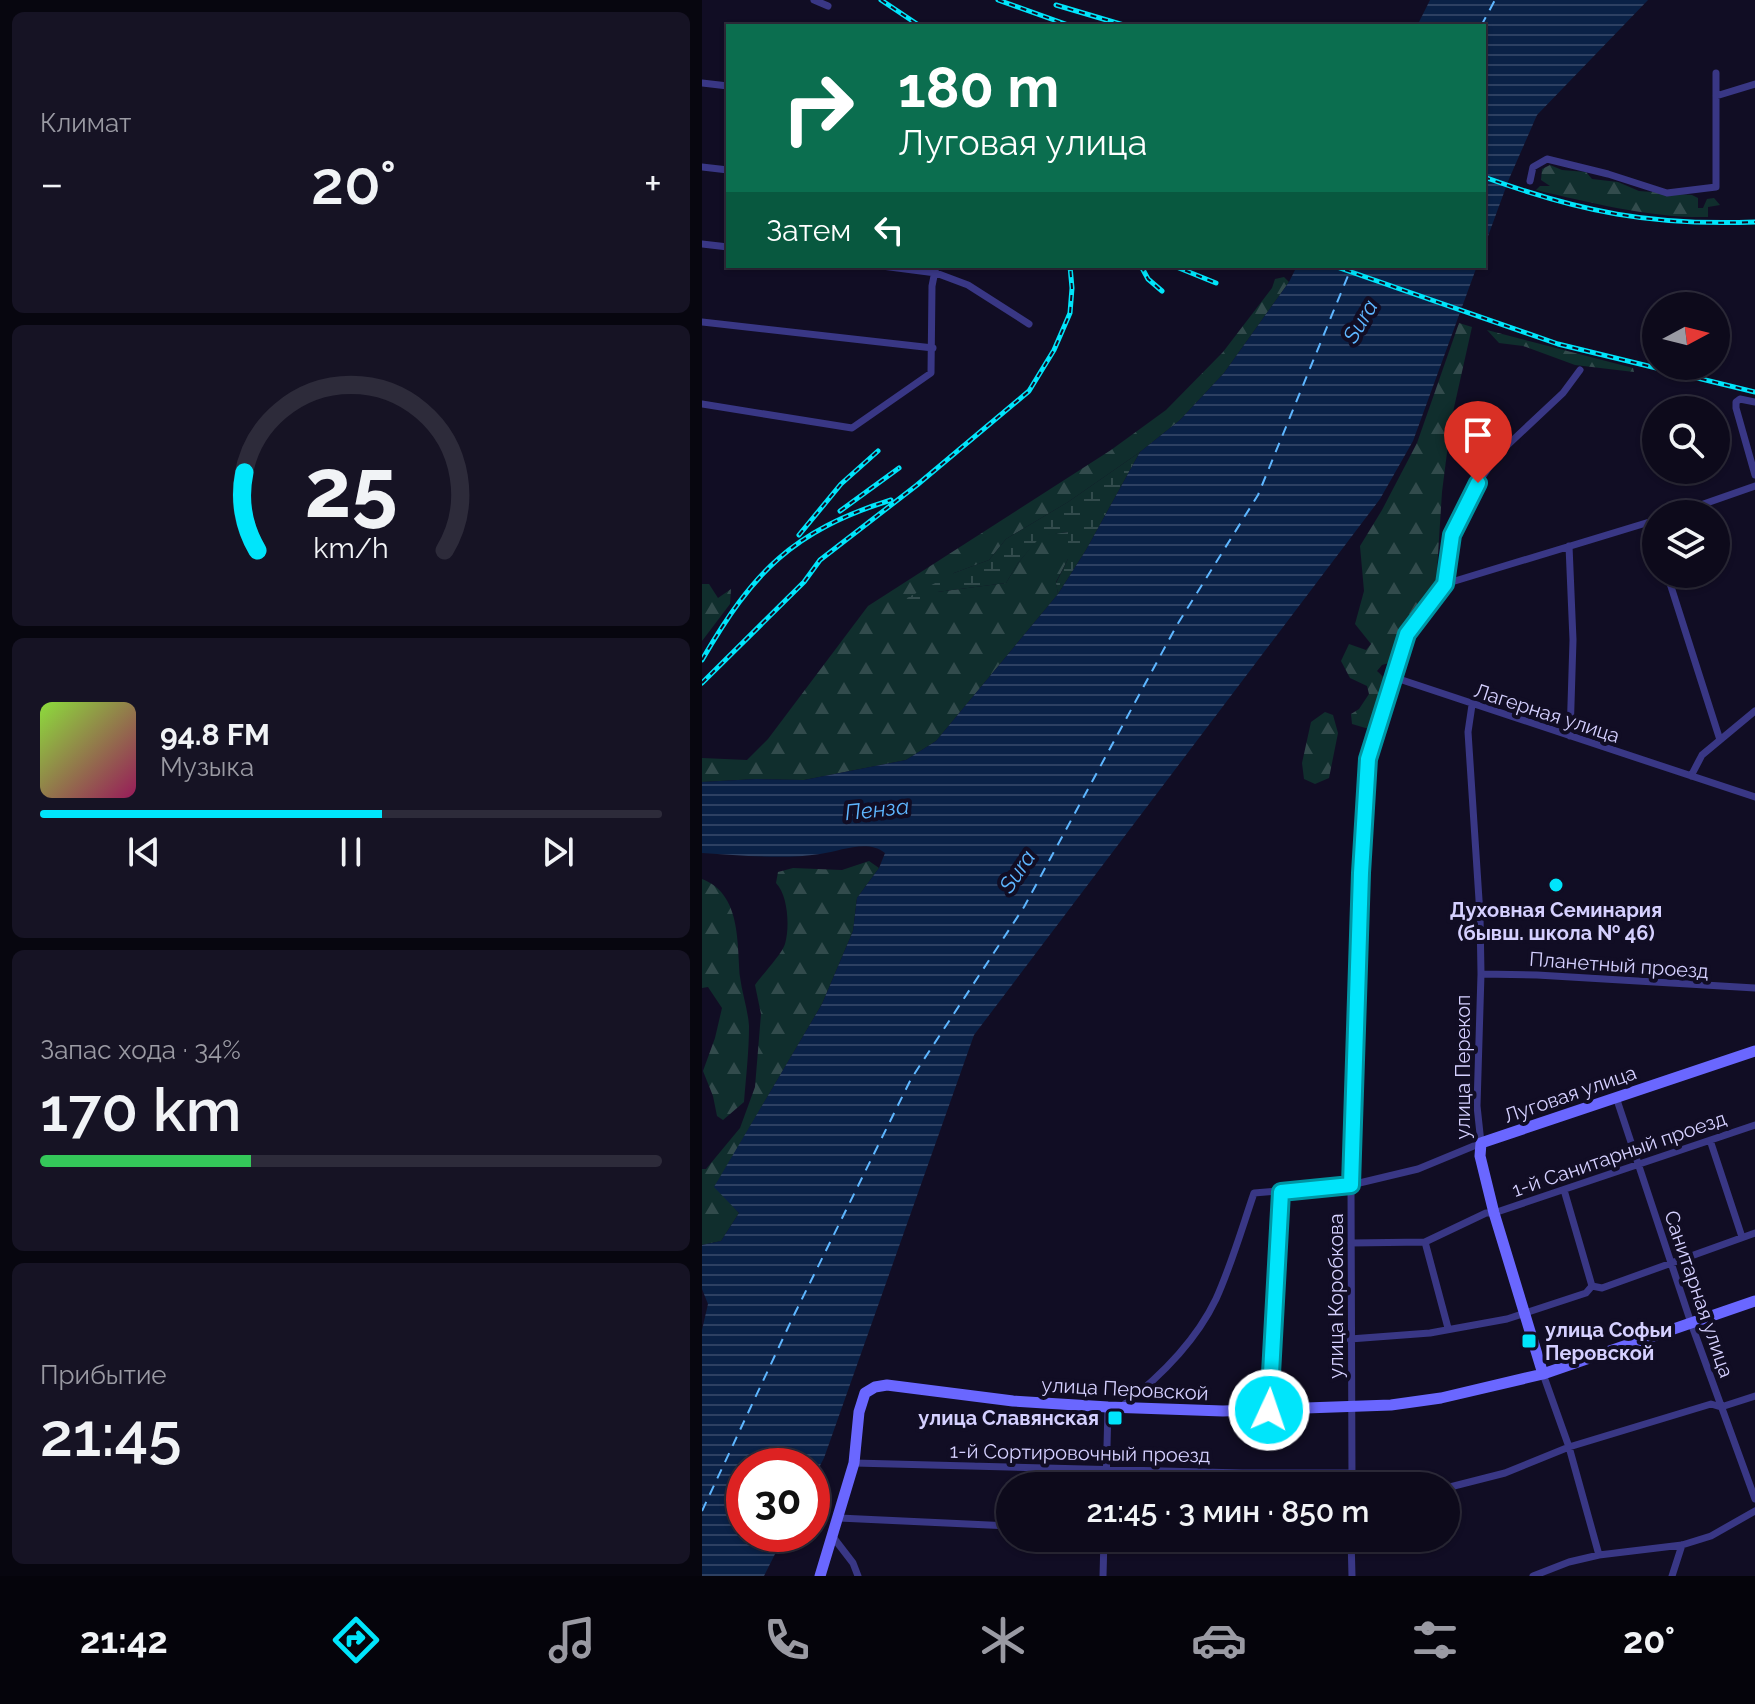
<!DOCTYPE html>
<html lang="ru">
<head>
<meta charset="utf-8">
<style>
	:root { --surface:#0d0a1b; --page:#161324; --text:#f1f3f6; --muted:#9a9aa3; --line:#2d2b3a; --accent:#00e5fb }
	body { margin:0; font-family:Raleway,sans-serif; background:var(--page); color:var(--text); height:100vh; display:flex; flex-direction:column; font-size:30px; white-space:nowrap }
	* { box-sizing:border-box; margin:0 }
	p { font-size:26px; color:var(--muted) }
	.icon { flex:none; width:44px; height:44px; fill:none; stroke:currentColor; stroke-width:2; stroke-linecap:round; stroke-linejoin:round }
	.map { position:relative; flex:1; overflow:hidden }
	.panel { display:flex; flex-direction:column; gap:12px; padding:12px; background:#07060f; width:702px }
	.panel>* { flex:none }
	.guide { position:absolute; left:24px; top:24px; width:760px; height:244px; border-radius:0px; box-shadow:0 2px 6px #0004,0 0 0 2px var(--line); background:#0b6e4f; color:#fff; overflow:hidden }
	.needle { width:52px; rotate:83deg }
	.buttons { position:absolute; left:940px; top:292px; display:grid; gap:16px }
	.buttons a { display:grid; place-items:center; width:88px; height:88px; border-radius:50%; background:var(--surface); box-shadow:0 2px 6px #0004,0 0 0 2px var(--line); font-size:40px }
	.speed { position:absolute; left:24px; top:1448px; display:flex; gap:16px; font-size:40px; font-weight:700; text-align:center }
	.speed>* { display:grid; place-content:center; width:104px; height:104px; border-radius:50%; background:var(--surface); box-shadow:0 2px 6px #0004,0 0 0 2px var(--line); line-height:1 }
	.speed .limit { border:12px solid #d22; background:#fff; color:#111 }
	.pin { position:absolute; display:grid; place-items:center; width:68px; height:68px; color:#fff; margin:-82px -34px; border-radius:50% 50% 50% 0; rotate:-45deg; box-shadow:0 0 8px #0007 }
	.pin .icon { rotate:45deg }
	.me { position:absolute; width:88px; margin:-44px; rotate:3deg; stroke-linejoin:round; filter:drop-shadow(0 0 6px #0008) }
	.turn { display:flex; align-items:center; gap:28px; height:168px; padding:0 40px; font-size:36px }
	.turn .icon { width:104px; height:104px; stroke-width:2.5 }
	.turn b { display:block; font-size:56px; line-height:68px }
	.then { display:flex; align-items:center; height:76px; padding:0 40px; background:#0003; gap:16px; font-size:30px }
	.big { font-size:60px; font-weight:600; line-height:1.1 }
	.panel .tile { flex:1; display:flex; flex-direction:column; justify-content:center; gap:12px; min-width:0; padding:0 28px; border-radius:12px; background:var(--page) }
	.panel .dial { align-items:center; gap:0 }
	.dial svg { height:208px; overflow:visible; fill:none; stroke:var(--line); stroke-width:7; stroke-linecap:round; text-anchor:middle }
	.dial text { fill:var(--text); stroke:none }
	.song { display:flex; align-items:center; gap:24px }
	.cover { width:96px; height:96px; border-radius:12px; background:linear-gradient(135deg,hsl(90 70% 55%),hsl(330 70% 35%)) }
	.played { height:8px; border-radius:4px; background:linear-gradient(90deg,var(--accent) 55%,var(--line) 55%) }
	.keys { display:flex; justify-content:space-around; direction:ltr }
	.heat { display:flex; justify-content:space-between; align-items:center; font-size:44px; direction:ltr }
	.charge { height:12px; border-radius:6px; background:linear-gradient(90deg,#34c759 34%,var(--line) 0) }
	.trip { position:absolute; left:294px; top:1472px; width:464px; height:80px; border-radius:40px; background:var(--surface); box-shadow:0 2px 6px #0004,0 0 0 2px var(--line); font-weight:600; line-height:80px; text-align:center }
	.menu { display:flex; height:128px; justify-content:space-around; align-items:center; background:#05040b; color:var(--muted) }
	.menu .icon { width:56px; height:56px }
	.menu .active { color:var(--accent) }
	.menu b { font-size:36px; color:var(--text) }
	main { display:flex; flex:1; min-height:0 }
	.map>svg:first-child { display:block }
	.forest { fill:url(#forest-firs) }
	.wetland { fill:url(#wetland-marsh) }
	.water { fill:url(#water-rules) }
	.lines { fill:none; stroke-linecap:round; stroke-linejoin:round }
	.ferry { stroke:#5eb6ff; stroke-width:2; stroke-dasharray:10 8; stroke-linecap:butt }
	.minor { stroke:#393785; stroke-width:7 }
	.secondary { stroke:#6a67ff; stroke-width:11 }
	.rail-casing { stroke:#00e5fb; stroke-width:5 }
	.rail { stroke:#110d24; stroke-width:2; stroke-dasharray:6; stroke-linecap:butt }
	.route-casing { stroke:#0095a3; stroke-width:20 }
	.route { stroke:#00e5fb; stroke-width:14 }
	.poi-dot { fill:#00e5fb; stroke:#110d24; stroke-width:3 }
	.labels { text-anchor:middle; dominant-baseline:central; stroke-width:8; stroke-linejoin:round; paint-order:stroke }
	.street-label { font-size:20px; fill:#d5d0ff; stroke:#110d24 }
	.poi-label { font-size:20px; font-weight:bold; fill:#d5d0ff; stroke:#110d24 }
	.water-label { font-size:22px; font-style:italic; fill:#5eb6ff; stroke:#110d24 }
</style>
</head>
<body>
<main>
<section class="panel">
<div class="tile"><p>Климат</p>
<div class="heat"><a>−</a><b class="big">20°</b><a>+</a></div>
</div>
<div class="tile dial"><svg viewBox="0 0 100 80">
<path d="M14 69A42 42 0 1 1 86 69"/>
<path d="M14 69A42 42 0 0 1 9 39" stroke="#00e5fb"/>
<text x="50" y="56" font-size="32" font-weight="700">25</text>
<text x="50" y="72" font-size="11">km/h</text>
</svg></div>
<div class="tile">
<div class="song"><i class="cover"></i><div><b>94.8 FM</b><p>Музыка</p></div></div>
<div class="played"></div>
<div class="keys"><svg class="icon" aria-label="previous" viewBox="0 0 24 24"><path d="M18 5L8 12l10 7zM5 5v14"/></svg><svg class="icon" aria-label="pause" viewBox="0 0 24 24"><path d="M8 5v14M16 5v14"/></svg><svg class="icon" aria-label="next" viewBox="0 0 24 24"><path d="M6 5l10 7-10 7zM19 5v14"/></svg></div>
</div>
<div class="tile"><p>Запас хода · 34%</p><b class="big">170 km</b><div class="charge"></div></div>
<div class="tile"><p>Прибытие</p><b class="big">21:45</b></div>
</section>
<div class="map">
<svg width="1053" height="1576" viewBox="0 0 1053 1576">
	<defs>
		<pattern id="forest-firs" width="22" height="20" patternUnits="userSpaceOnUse" patternTransform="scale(2)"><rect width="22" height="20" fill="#102e2d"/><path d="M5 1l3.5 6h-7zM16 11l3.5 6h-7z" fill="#324b4c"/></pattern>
		<pattern id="wetland-marsh" width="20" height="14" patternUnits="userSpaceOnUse" patternTransform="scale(2)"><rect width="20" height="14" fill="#102e2d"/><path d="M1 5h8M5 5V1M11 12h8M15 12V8" fill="none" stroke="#324b4c"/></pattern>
		<pattern id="water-rules" width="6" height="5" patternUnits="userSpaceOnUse" patternTransform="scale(2)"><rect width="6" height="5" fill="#0a2146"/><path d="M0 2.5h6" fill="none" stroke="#2d4062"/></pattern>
	</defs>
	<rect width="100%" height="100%" fill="#110d24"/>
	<path class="forest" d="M848 165 860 170 884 172 890 179 916 182 937 191 990 195 996 198V208H1001L1005 199 1012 198 1018 205 1006 207V217C947 218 890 203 834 190L838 186H848L839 180 840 169Z
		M582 277 587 282 522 373 478 420 438 452 366 502 304 539 287 560 252 573 235 592 304 583 316 563 339 535 367 532 366 559 354 582 356 594 234 741 204 760 102 780 54 779 0 782V758L45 760 66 739 166 606 409 450 464 410 521 352 570 288 573 279Z
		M757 323 770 327 749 421 740 492 734 586 701 629 687 663 680 665 675 671C688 682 685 688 677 701 674 706 675 716 674 722L667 729 650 724 649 714 657 709 667 694 665 686 648 678 639 661 647 644 664 650 669 644 653 624 662 591 658 546 680 510 715 443Z
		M785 330 931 368 932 372 873 365 821 346 797 343Z
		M0 584H7L16 598 29 589 28 604 0 641Z
		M623 712 631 715 636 733 627 778 613 784 602 779 600 763 609 722Z
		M167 861 177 868 155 898 151 931 120 1004 13 1186 37 1213 19 1241 0 1245V1169H4L38 1128 53 1087 59 1014 53 985C60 975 80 954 83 944 88 927 86 895 74 883L76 872 91 868 140 870Z
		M0 879C39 894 35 942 38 977 40 993 46 1010 47 1026 47 1051 44 1077 42 1102L21 1120 15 1116 11 1096 1 1071 13 1038 20 1008 6 987 0 988Z"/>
	<path class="wetland" d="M438 452 384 550 356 594 354 583 366 559V532L339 536 316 563 304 583 235 592 201 614 205 598 252 573 287 560 304 539 366 502Z"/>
	<path class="water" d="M728 0H946L835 115 807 179 782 247V26H715Z
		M595 266H775L711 441 678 499 272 1035 122 1458 110 1481V1466H42V1534H83L62 1576H0V1330L6 1304 0 1289V1245L19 1241 37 1213 12 1187 120 1004 151 931 155 898 177 868 183 853C165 839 140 851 118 854 80 860 39 855 0 853V782L54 779 102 780 204 760 234 741 356 594 384 550 438 452 478 420 522 373 587 282Z"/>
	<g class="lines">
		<path class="ferry" d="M779 26 793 0
			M0 1511 91 1317 209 1079 322 907 475 625 556 495 650 266"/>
		<path class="minor" d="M112 0 126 6
			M0 83 26 86
			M1014 96 1053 84
			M0 167 26 170
			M828 181 831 167 845 159 906 174 965 193 1014 187V73
			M0 244 26 247
			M180 266 234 273 266 285 327 324
			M0 322 231 348
			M1053 402 1038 399 1034 402V408L1053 475
			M0 404 150 428 229 373 230 286 234 266
			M973 514 1053 486
			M949 521 954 538
			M867 546 871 640 868 736
			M965 574 1018 740
			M743 584 954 520
			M691 677 1053 797
			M989 776 1000 755 1053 711
			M779 974 835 975 1053 988
			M914 1097 989 1323 1053 1499
			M1008 1140 1040 1237
			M862 1190 890 1286
			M723 1242 746 1328
			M649 1243 723 1242 784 1213H792L1053 1125
			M648 1339 728 1333 805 1319 884 1293 890 1286 900 1288 1053 1233
			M841 1374 867 1447 897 1555
			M419 1407C457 1378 493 1343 514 1299 529 1266 540 1228 552 1193L649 1185 716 1169 779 1143 775 1106 779 974 778 915 766 732 770 705
			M567 1410 579 1192
			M152 1463 540 1473H650
			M404 1486 406 1407
			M650 1486 649 1185 657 926 666 759 705 634 743 584 750 535 776 483 796 454 861 393 878 370
			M744 1488 803 1473 867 1447 1009 1404 1019 1407 1053 1396
			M137 1518 308 1526
			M131 1537 151 1563 156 1576
			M649 1538 650 1576
			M401 1576 402 1538
			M831 1576 867 1562 897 1555 980 1545 1009 1536 1053 1511
			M970 1576 980 1545"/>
		<path class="secondary" d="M841 1374 792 1213 778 1156 779 1143 1053 1051
			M118 1576 152 1463 157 1412 163 1393 173 1387 185 1385 311 1401 406 1407 521 1411 689 1405 739 1398 841 1374 1053 1301"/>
		<defs>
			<path id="rail" d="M179 0 218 26
				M296 0 369 26
				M354 5 425 26
				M782 177C879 212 949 226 1053 222
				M439 266 446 279 460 291
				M472 266 514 283
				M632 266 856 344 1053 392
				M138 511 197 468
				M97 535 139 484 176 451
				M0 660C51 572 90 531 189 500
				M0 683 102 582 118 560 215 485 327 391 352 350 368 313 370 288 368 266"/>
		</defs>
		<use href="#rail" class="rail-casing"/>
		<use href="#rail" class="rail"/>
	</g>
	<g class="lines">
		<defs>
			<path id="route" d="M567 1410 579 1192 649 1185 659 873 666 759 705 634 743 584 750 535 776 483"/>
		</defs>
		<use href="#route" class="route-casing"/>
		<use href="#route" class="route"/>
	</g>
	<g class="poi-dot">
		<circle cx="854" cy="885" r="8"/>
		<rect x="819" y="1333" width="16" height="16" rx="4"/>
		<rect x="405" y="1410" width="16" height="16" rx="4"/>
	</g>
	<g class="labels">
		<g class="street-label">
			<text transform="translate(845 713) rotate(18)">Лагерная улица</text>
			<text transform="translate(917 965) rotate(4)">Планетный проезд</text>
			<text transform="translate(761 1067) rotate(-90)">улица Перекоп</text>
			<text transform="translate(868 1094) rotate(-19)">Луговая улица</text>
			<text transform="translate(917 1154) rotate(-19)">1-й Санитарный проезд</text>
			<text transform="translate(997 1294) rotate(71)">Санитарная улица</text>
			<text transform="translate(634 1296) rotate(-90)">улица Коробкова</text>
			<text transform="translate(423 1389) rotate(3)">улица Перовской</text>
			<text transform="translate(378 1453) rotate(1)">1-й Сортировочный проезд</text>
		</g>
		<g class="poi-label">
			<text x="854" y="910">Духовная Семинария<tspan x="854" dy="23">(бывш. школа № 46)</tspan></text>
			<text x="843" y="1330" text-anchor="start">улица Софьи<tspan x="843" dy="23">Перовской</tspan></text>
			<text x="397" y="1418" text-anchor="end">улица Славянская</text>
		</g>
		<g class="water-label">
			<text transform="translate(658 321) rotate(-59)">Sura</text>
			<text transform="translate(175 809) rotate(-6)">Пенза</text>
			<text transform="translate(315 871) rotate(-56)">Sura</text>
		</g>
	</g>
</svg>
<div class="buttons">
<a><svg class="needle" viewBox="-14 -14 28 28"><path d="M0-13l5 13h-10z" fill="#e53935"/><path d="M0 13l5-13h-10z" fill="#9a9aa3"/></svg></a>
<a><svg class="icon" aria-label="search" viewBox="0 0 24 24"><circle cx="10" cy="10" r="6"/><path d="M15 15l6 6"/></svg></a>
<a><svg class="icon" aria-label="layers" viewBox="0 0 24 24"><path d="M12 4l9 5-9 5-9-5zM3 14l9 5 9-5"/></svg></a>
</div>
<div class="speed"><div class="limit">30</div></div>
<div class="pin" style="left:776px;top:483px;background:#d93025"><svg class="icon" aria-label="arrive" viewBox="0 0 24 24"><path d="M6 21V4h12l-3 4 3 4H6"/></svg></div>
<svg class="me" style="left:567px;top:1410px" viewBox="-20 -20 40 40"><circle r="17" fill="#00e5fb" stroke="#fff" stroke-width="3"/><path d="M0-11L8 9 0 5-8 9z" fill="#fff"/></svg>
<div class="trip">21:45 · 3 мин · 850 m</div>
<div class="guide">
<div class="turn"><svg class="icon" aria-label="right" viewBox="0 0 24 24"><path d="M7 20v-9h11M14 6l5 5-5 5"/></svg><div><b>180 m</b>Луговая улица</div></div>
<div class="then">Затем<svg class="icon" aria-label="left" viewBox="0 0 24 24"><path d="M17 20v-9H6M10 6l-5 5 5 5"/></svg></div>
</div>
</div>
</main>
<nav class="menu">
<b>21:42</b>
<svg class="icon active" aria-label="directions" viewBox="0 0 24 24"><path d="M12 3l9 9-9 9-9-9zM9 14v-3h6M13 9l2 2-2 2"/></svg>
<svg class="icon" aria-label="music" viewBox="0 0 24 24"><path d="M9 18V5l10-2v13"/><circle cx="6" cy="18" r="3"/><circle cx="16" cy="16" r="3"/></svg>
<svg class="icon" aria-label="phone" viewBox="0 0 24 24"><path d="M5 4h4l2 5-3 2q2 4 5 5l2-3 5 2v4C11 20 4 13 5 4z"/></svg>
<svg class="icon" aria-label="climate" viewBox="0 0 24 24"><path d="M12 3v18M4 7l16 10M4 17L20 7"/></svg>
<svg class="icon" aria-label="car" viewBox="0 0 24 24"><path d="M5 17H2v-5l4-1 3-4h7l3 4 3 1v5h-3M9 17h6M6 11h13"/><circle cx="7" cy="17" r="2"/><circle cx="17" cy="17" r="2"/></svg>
<svg class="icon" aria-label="filters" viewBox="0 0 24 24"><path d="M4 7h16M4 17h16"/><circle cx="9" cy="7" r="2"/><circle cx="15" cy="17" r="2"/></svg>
<b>20°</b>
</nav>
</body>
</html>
